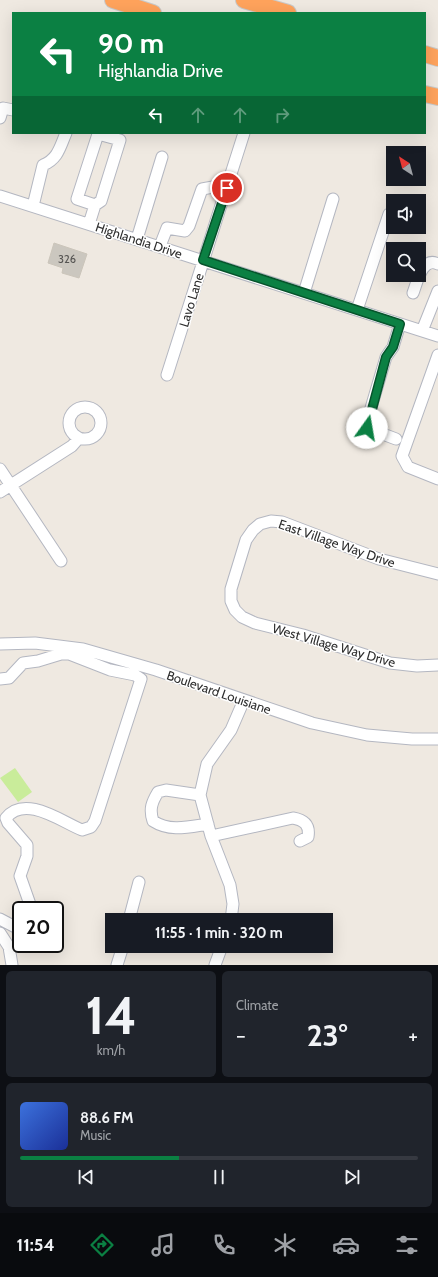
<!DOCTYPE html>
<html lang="en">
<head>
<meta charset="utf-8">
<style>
	:root { --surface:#171b24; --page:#20242c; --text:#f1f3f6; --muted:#9ea1a6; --line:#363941; --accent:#0b8043 }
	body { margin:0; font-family:Cabin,sans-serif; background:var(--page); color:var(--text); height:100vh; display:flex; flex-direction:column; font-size:15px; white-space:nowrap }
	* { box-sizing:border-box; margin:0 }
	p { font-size:13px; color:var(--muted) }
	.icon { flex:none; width:22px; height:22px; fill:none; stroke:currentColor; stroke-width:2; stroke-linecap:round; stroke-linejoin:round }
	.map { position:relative; height:965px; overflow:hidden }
	.side { display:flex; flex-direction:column; gap:6px; padding:6px; background:#0d0f14; flex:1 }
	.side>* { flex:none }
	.top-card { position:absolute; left:12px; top:12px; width:414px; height:122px; border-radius:0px; box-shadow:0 4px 16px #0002; background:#0b8043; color:#fff; overflow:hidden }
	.needle { width:26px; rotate:324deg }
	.tools { position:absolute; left:386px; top:146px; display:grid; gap:8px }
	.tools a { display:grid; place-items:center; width:40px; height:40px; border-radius:0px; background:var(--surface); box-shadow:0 4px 16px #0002; font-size:20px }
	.speed { position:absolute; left:12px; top:901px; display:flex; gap:8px; font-size:20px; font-weight:700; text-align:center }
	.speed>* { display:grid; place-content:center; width:52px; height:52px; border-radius:50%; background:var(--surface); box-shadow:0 4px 16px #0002; line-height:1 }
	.speed .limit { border:2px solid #111; border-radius:6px; background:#fff; color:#111 }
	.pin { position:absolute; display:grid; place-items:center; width:34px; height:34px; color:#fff; margin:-17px; border:2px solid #fff; border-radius:50%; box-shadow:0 1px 4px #0007 }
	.me { position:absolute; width:44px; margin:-22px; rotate:13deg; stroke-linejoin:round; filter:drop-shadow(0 0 3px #0008) }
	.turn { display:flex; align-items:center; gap:14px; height:84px; padding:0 20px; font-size:18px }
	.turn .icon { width:52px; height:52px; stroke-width:2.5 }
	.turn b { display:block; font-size:28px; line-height:34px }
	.lanes { display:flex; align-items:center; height:38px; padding:0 20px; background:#0003; justify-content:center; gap:20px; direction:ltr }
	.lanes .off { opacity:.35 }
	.big { font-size:30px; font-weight:700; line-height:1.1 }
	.side .widget { flex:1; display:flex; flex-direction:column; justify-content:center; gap:6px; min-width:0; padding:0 14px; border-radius:6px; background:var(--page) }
	.side .dial { align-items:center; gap:0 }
	.dial b { font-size:52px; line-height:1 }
	.song { display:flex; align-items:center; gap:12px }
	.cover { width:48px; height:48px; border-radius:6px; background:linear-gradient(135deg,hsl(220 70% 55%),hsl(230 70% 35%)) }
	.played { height:4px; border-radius:2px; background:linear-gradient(90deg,var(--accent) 40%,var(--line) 40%) }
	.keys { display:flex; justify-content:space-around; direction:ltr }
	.heat { display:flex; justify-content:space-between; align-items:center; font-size:22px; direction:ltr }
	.side .tiles { flex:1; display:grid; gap:6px; grid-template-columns:1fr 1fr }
	.widget:last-child { grid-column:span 2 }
	.trip { position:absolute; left:105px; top:913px; width:228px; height:40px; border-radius:0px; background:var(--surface); box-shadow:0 4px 16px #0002; font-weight:700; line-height:40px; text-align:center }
	.dock { display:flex; height:64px; justify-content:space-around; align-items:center; background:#090b0e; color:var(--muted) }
	.dock .icon { width:28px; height:28px }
	.dock .selected { color:var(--accent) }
	.dock b { font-size:18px; color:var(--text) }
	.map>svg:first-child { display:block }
	.pitch { fill:#c9ec9a }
	.building { fill:#cbc7bf; stroke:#cbc5ba }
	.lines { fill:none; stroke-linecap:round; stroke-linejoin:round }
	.minor-casing { stroke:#b4b7c1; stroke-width:13 }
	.highway-casing { stroke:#c9c9c9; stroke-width:18 }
	.minor { stroke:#fff; stroke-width:11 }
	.highway { stroke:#ffa35c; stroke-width:16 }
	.route-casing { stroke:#07532c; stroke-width:10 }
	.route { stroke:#0b8043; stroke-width:7 }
	.labels { text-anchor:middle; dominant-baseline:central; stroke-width:3; stroke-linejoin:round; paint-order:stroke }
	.number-label { font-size:11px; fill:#555452 }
	.street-label { font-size:13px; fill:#2e2e2e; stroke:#fff }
</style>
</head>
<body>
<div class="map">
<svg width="438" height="965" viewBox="0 0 438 965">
	<rect width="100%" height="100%" fill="#efe9e1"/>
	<path class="pitch" d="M15 768 32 792 18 802 0 778Z"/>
	<path class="building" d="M54 243 87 254 79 278 62 273 63 268 48 263Z"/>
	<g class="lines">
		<defs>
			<path id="minor" d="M0 118 3 108 13 110
				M0 196 438 336
				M33 206 43 165C58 159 60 147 66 133
				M89 224 95 205 101 201 120 140 98 134 77 199 95 205
				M137 239 162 157
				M160 246 167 228 185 231 189 226 202 189 213 187 227 188
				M304 293 333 199
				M413 293C417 283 422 256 438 264
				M357 310 389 214
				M422 331 438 291
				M438 355 402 456 408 467 438 479
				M167 375 244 133
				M69 423a16 16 0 1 1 32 0a16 16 0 1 1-32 0Z
				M396 439 367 428 366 425 386 357 393 347 400 324
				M0 469 61 561
				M0 492 72 446 79 438
				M438 574 379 559 282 522 271 521 260 524 253 530 246 540 231 589V601L235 610 242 617 255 623 303 635 390 663 417 666 438 665
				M0 644 35 643 83 649 156 670 312 723 367 735 412 739H438
				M0 679 9 678 23 663 38 661 61 654H69L110 670 135 675 141 679 95 821 91 827 82 830C62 822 25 794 6 818L8 823 27 845V856L20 876 32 910
				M200 795 166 790 158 792C152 802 149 809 153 821 170 832 188 827 208 824
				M211 836 293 818C304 820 310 825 308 837L300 841
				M0 919 17 928H21
				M129 920 139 882
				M231 920 233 904 230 885 211 836 200 795 207 764 231 730 244 700
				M0 933 9 947 12 965
				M117 965 123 946
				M215 965 222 946"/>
			<path id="highway" d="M113 0 153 13
				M244 0 288 13
				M425 54 438 58
				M425 94 438 97"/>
		</defs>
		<use href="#minor" class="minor-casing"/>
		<use href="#highway" class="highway-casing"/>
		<use href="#minor" class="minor"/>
		<use href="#highway" class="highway"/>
	</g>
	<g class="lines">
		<defs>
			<path id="route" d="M227 188 203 260 400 324 393 347 386 357 367 428"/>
		</defs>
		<use href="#route" class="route-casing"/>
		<use href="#route" class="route"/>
	</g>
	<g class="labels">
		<g class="number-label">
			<text x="67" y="259">326</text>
		</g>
		<g class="street-label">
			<text transform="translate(139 240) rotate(18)">Highlandia Drive</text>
			<text transform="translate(191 300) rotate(-73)">Lavo Lane</text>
			<text transform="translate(337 543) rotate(19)">East Village Way Drive</text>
			<text transform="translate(334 645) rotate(16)">West Village Way Drive</text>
			<text transform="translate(219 692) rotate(19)">Boulevard Louisiane</text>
		</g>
	</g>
</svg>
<div class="tools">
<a><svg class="needle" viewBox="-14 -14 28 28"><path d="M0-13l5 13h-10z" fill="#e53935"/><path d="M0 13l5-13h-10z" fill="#9ea1a6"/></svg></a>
<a><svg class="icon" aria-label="sound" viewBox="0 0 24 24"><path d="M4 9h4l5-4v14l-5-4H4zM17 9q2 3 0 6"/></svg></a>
<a><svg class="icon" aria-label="search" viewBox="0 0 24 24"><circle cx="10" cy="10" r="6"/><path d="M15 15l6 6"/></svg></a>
</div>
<div class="speed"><div class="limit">20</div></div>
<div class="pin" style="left:227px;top:188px;background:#d93025"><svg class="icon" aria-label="arrive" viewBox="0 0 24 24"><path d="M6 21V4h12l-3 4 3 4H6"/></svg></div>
<svg class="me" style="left:367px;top:428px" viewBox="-20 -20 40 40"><circle r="19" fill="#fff"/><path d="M0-13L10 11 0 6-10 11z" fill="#0b8043"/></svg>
<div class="trip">11:55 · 1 min · 320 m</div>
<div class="top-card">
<div class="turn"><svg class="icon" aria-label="left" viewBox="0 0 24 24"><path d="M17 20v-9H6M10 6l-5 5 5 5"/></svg><div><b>90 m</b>Highlandia Drive</div></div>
<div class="lanes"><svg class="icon" aria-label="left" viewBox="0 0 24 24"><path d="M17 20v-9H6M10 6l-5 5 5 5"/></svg><svg class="icon off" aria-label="ahead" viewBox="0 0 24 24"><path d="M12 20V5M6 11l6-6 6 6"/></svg><svg class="icon off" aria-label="ahead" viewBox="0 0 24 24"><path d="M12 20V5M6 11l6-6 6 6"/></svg><svg class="icon off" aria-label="right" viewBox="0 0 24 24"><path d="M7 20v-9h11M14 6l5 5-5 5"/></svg></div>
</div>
</div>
<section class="side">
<div class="tiles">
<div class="widget dial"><b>14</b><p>km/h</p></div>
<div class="widget"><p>Climate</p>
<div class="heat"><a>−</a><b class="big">23°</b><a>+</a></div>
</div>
<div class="widget">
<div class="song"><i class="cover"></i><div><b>88.6 FM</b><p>Music</p></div></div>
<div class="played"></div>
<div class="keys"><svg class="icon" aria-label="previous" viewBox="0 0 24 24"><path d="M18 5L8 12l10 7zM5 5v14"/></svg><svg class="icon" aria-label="pause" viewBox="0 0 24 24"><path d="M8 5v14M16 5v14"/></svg><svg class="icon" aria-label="next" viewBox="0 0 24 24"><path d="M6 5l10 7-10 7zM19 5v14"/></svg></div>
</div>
</div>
</section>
<nav class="dock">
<b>11:54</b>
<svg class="icon selected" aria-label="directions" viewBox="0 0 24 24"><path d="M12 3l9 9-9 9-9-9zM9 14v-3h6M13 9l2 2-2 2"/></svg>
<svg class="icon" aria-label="music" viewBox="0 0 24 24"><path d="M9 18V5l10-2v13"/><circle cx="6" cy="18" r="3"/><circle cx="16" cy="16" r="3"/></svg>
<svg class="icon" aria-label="phone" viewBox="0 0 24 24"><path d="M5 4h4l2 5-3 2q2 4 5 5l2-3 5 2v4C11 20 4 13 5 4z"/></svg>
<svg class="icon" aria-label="climate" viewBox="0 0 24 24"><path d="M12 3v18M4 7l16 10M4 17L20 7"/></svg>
<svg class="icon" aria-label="car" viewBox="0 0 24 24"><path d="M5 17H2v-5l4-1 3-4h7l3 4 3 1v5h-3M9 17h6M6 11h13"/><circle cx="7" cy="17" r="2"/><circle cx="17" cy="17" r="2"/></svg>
<svg class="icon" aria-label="filters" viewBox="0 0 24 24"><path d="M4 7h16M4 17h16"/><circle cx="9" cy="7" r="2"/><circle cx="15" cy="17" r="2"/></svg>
</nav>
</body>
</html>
